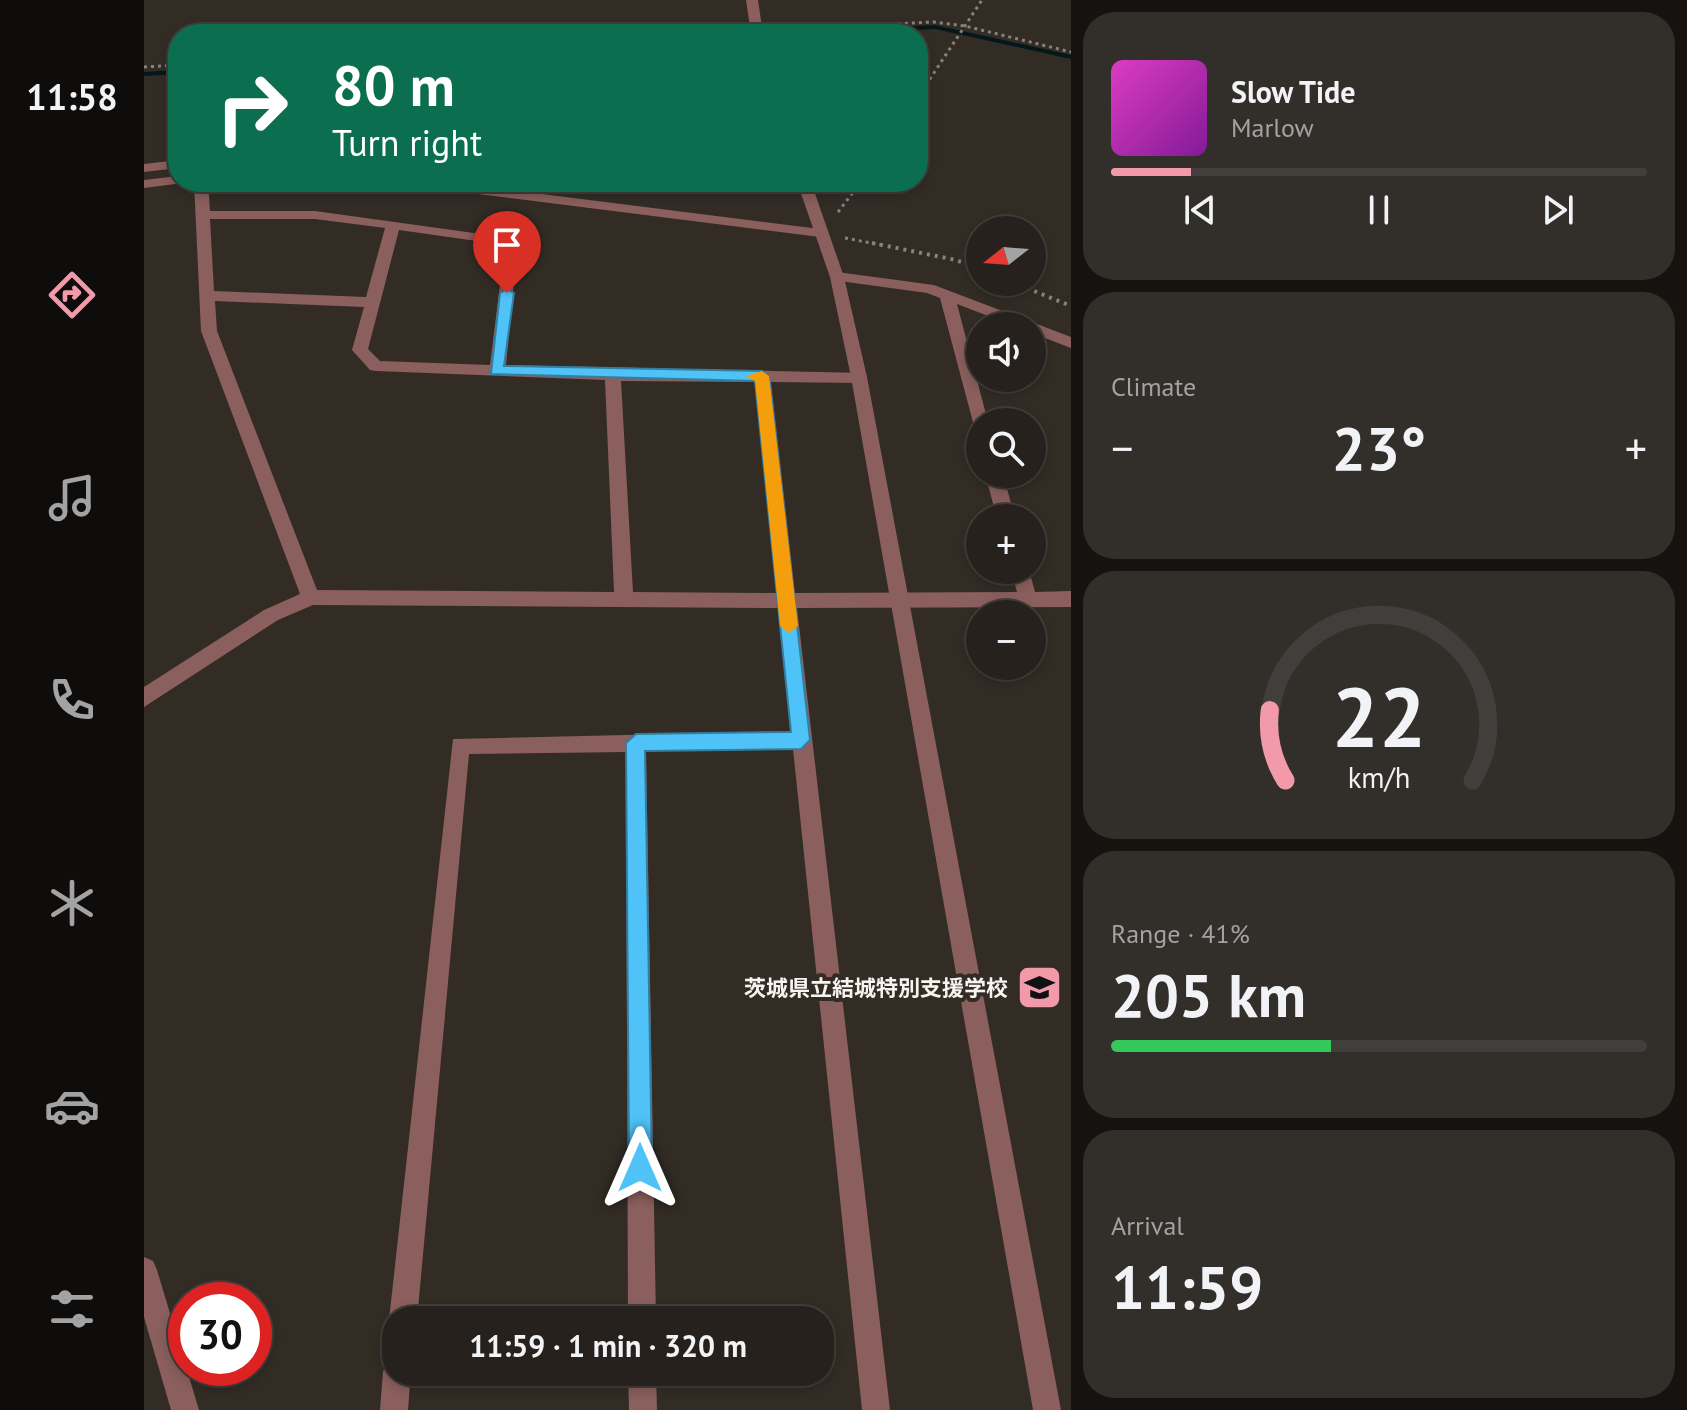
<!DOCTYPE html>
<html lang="en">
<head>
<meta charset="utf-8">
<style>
	:root { --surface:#26211c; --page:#322e29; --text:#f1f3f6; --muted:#a4a3a3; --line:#423e3b; --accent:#f39aaa }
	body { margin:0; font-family:"PT Sans","Noto Sans JP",sans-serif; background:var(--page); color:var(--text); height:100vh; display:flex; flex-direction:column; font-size:30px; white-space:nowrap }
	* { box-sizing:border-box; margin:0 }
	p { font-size:26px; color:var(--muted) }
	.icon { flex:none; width:44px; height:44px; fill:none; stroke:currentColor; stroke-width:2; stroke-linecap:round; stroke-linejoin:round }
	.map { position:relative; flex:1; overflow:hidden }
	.details { display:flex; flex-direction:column; gap:12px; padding:12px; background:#15120f; width:616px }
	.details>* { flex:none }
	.hud { position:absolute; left:24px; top:24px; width:760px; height:168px; border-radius:32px; box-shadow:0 4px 12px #0003,0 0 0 2px var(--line); background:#0b6e4f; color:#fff; overflow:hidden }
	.needle { width:52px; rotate:253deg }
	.tools { position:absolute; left:822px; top:216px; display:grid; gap:16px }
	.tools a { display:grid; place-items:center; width:80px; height:80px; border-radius:50%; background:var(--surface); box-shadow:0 4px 12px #0003,0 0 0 2px var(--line); font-size:40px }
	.speed { position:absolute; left:24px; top:1282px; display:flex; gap:16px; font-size:40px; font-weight:700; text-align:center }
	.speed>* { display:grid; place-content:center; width:104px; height:104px; border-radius:50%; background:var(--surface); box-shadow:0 4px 12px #0003,0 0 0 2px var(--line); line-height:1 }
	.speed .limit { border:12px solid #d22; background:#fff; color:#111 }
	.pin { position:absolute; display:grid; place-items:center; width:68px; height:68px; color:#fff; margin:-82px -34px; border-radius:50% 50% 50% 0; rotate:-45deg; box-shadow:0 0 8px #0007 }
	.pin .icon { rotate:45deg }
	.me { position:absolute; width:88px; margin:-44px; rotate:0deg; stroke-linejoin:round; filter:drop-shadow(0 0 6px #0008) }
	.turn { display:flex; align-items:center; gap:28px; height:168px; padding:0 32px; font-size:36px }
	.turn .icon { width:104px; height:104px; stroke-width:2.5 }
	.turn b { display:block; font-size:56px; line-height:68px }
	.big { font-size:60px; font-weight:800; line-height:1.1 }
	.details .widget { flex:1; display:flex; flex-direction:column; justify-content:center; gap:12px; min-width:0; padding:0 28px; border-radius:32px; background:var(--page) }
	.details .dial { align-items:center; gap:0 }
	.dial svg { height:208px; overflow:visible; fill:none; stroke:var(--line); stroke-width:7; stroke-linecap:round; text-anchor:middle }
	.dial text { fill:var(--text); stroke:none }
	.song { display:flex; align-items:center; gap:24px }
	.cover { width:96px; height:96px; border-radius:12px; background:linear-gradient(135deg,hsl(310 70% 55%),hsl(290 70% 35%)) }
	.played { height:8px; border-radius:4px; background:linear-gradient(90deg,var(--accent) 15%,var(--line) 15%) }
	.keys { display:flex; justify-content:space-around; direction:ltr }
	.heat { display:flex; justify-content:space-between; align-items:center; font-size:44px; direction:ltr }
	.charge { height:12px; border-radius:6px; background:linear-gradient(90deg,#34c759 41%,var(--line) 0) }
	.trip { position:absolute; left:238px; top:1306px; width:452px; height:80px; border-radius:32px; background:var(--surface); box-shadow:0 4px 12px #0003,0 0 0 2px var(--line); font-weight:800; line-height:80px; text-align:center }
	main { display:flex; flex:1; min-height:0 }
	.tab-bar { display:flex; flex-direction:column; width:144px; justify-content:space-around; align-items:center; background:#0f0d0b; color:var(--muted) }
	.tab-bar .icon { width:56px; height:56px }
	.tab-bar .current { color:var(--accent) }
	.tab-bar b { font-size:36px; color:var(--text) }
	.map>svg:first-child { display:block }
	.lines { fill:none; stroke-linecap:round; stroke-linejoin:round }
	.stream { fill:#06171b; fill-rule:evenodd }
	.path-far1 { stroke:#87827c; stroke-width:3; stroke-dasharray:3 4; stroke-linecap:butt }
	.path { stroke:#87827c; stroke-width:4; stroke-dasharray:3 5; stroke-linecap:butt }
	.minor { fill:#8a5f5d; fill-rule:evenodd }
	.tertiary { fill:#8a5f5d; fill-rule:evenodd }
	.route { fill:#4fc3f7; stroke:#337fa1; stroke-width:2 }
	.slow { fill:#f59e0b }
	.labels { text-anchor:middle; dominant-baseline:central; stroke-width:8; stroke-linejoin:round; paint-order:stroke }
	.poi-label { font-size:22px; font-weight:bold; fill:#f7f3ef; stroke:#322c25; text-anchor:end }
</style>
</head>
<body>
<main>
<nav class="tab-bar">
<b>11:58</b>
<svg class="icon current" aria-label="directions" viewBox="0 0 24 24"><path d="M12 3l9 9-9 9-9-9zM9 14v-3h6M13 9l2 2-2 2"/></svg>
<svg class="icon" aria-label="music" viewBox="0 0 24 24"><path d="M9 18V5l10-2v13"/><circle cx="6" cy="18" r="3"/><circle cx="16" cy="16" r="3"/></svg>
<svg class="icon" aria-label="phone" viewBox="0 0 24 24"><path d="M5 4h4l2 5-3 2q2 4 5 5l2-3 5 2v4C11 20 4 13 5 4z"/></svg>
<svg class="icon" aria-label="climate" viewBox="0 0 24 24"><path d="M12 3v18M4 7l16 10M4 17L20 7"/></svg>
<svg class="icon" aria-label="car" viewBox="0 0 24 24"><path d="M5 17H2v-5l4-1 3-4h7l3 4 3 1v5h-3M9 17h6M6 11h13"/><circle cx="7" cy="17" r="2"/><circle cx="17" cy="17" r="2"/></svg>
<svg class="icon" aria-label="filters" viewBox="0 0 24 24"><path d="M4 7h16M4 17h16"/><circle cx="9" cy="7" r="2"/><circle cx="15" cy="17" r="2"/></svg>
</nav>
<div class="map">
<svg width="927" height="1410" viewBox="0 0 927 1410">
	<rect width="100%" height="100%" fill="#322c25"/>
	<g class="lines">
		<path class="stream" d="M791 25 927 55V59L791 29 678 34H636L639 32Z
			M34 70V74L0 76V72Z"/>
		<path class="path-far1" d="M670 28 789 22 821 26 927 52
			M567 34H572
			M0 67 34 65
			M774 97 838 0
			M694 212 717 182
			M701 238 738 245"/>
		<path class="path" d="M728 243 812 260 836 269
			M868 282 927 306"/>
		<path class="minor" d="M34 160V168L0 172V164Z
			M34 176V182L39 183 0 188V180Z
			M50 182H64L66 211H171L374 239 362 365 721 373 723 377 715 383 627 382 651 593 873 592 867 570H885L891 592 927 591V607L653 608 746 1410H718L649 749 502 751 512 1320H484L482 752 325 754 273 1320H252V1331L249 1330 245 1320 309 739 647 731 634 608 169 605 134 620 0 707V687L120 610 156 594 57 331ZM66 219H171L241 228 222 297 70 291ZM255 230 361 245 346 365 236 361 224 349ZM71 301 220 307 208 350 226 370 232 371 461 380 470 592 173 590 73 331ZM477 381 611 382 633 593 489 592Z
			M263 182H303L676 229 683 233 676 237 270 186Z
			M693 272 790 285 927 337V348L888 333V326H870L813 304 844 422H836V428L830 426 796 298 783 293 688 280 686 277Z
			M841 474H859L871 518H853Z
			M0 1257 9 1261 13 1270 55 1410H27L0 1317Z
			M252 1358V1372H267L264 1410H236L239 1372 243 1362Z
			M484 1372H512L513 1410H485Z"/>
		<path class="tertiary" d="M602 0H614L619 34H607Z
			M653 182H667L700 277 723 377 917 1410H889L707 377 686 277Z"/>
	</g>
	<path class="route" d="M363 289 370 293 360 366 618 371 625 376 666 740 657 749 501 751 508 1168 504 1176 496 1180 488 1176 485 1168 482 743 492 734 647 732 611 381 347 374 356 293Z"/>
	<path class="slow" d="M618 371 625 376 654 626 645 633 636 626 611 381 602 376Z"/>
	<defs>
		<symbol id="school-square" viewBox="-11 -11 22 22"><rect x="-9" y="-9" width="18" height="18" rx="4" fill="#f39aaa" stroke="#322c25"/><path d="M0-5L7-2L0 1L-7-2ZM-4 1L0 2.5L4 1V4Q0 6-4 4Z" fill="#111"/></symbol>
	</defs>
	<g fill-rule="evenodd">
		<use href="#school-square" x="870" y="962" width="51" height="51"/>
	</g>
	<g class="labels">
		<g class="poi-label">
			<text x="864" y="988">茨城県立結城特別支援学校</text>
		</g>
	</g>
</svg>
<div class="tools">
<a><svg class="needle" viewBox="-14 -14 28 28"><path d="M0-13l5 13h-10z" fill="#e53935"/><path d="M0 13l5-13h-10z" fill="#a4a3a3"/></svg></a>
<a><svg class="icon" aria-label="sound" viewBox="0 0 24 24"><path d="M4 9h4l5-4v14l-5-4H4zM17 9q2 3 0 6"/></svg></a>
<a><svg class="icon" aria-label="search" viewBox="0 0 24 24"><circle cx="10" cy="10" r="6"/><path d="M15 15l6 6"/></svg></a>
<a>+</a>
<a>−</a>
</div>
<div class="speed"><div class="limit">30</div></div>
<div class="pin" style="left:363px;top:293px;background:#d93025"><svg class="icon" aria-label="arrive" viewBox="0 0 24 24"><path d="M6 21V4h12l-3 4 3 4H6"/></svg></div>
<svg class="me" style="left:496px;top:1168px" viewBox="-20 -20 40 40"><path d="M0-17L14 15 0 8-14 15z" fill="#4fc3f7" stroke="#fff" stroke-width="4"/></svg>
<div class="trip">11:59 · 1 min · 320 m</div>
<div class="hud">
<div class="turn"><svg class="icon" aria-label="right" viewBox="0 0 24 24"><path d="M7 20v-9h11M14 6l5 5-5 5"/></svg><div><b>80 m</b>Turn right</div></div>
</div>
</div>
<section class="details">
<div class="widget">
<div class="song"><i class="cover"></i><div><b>Slow Tide</b><p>Marlow</p></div></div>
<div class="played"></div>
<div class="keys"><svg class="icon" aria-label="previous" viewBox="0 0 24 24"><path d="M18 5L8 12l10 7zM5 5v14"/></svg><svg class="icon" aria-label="pause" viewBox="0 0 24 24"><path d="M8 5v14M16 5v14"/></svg><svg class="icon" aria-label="next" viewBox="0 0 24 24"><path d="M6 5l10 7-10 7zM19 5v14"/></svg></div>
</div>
<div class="widget"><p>Climate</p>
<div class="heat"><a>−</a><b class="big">23°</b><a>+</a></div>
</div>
<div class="widget dial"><svg viewBox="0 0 100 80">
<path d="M14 69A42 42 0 1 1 86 69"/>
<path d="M14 69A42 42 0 0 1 8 42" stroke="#f39aaa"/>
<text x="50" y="56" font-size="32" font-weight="700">22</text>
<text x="50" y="72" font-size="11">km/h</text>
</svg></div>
<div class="widget"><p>Range · 41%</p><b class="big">205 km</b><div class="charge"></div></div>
<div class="widget"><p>Arrival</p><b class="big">11:59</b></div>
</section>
</main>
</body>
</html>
